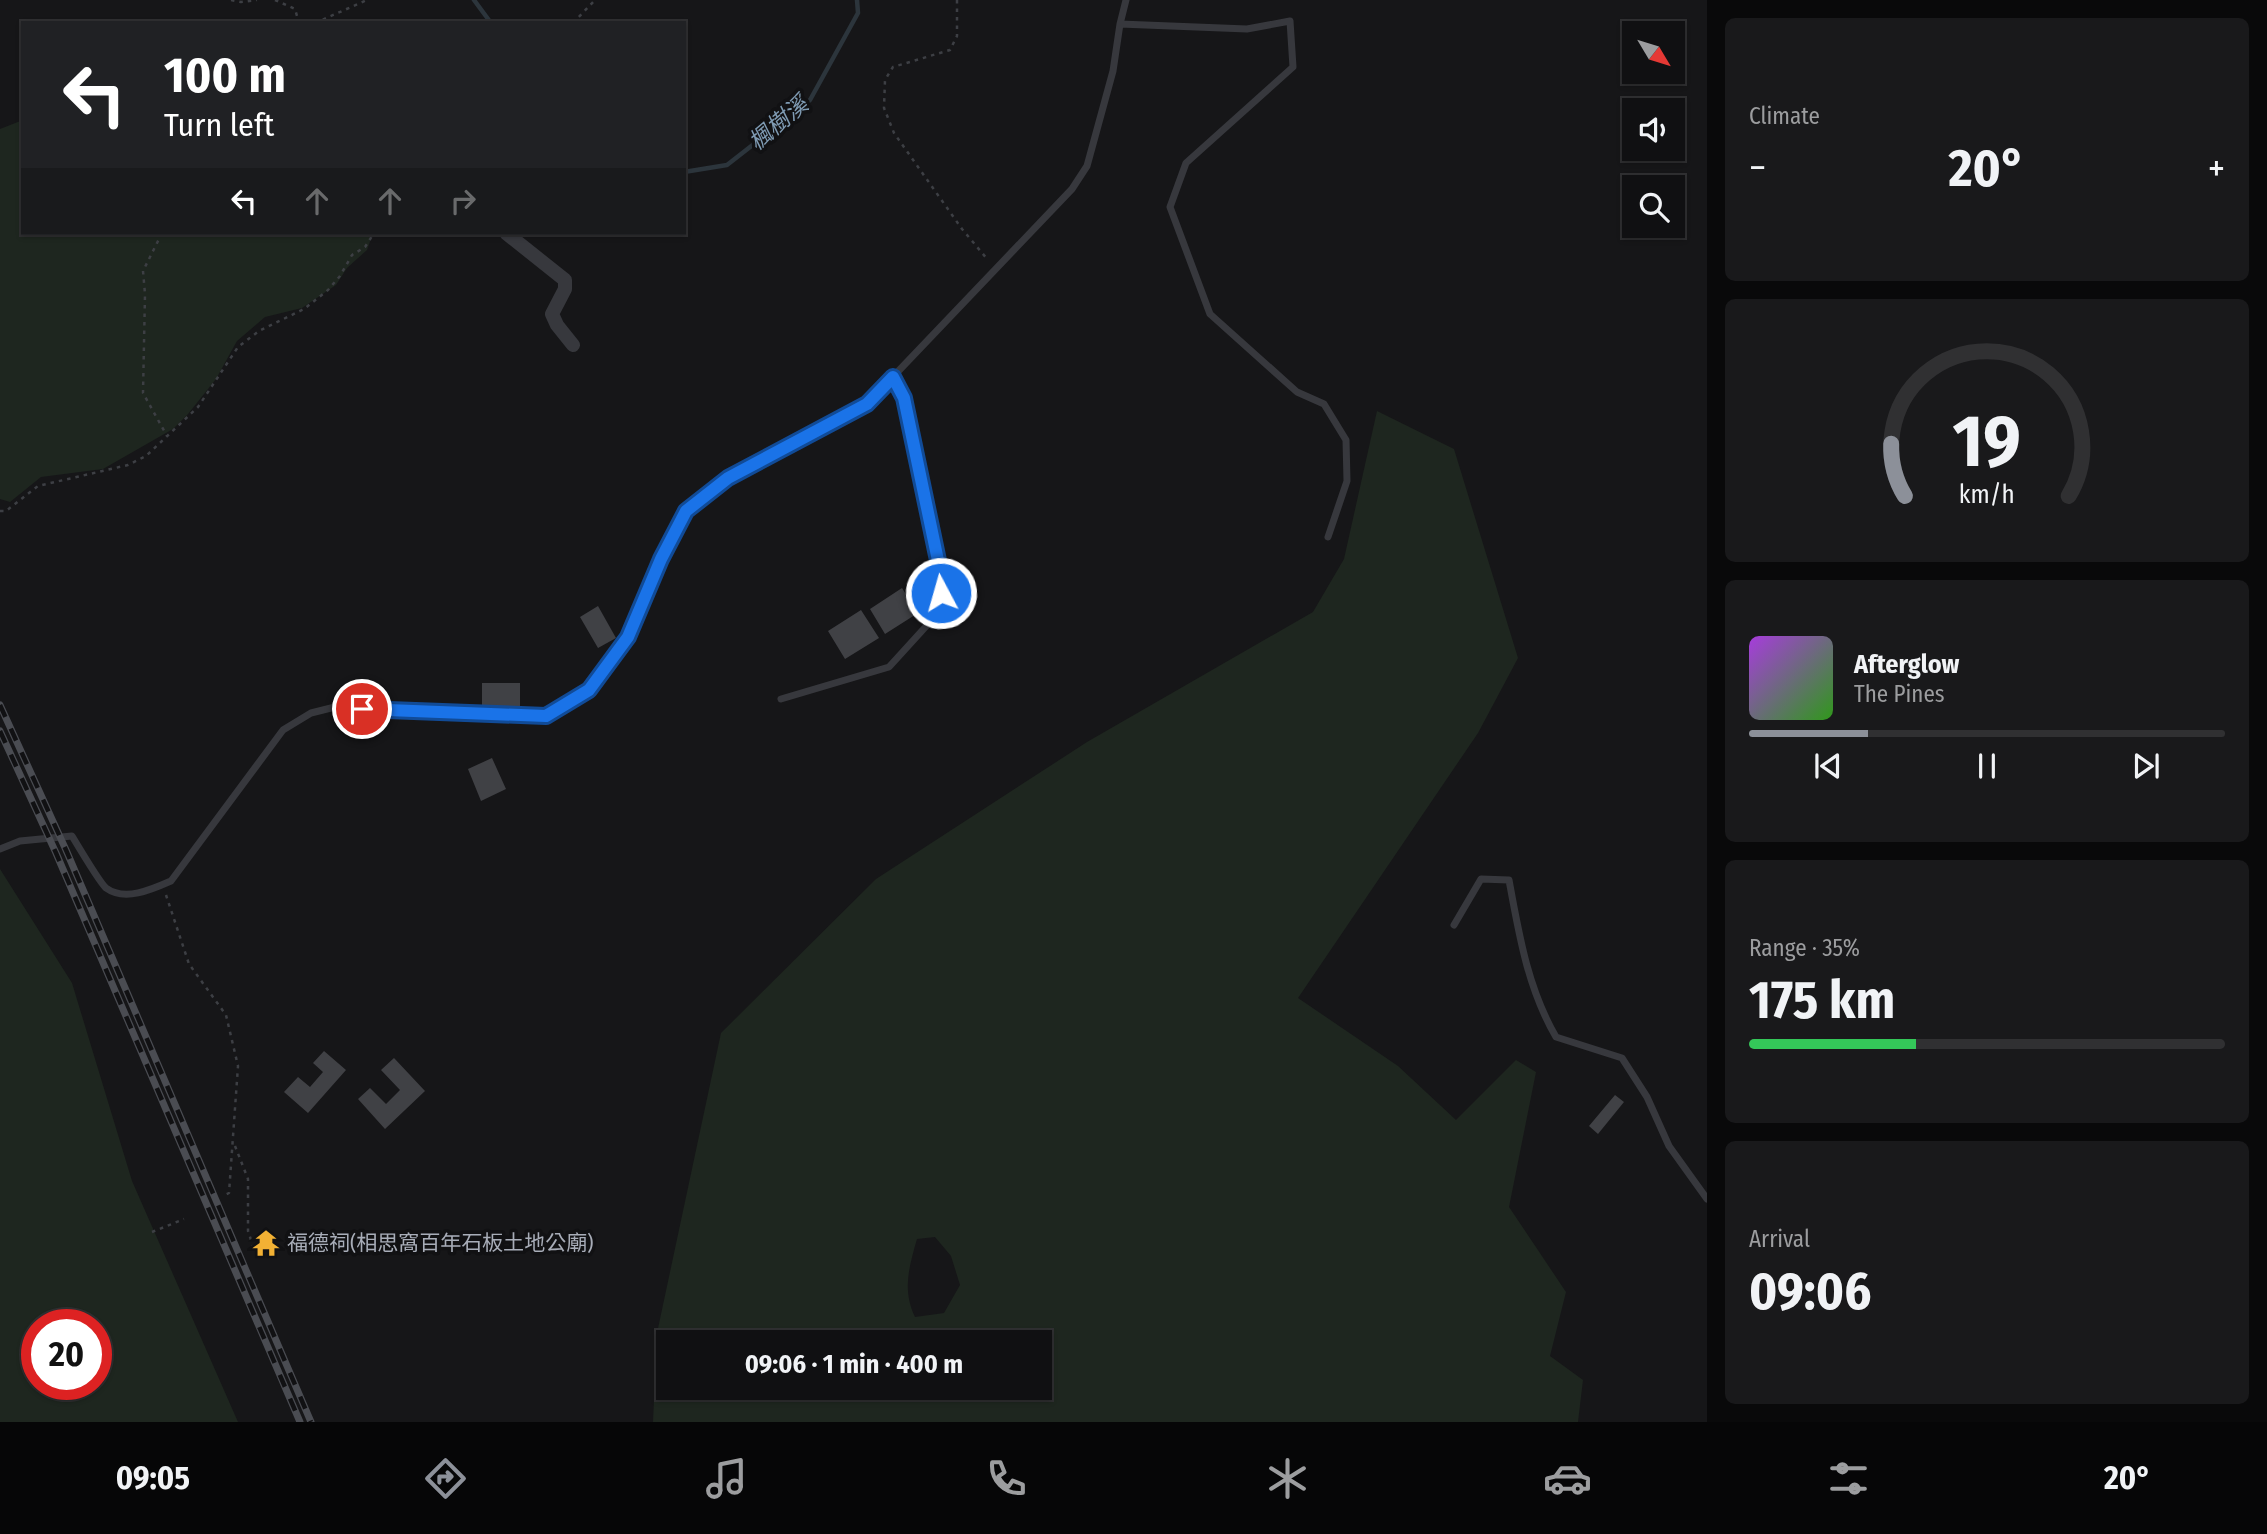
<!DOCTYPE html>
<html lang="en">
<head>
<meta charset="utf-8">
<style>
	:root { --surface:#101012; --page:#19191b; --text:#f1f3f6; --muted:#9c9d9f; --line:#303032; --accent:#8c9099 }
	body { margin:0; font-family:"Fira Sans Condensed","Noto Sans TC",sans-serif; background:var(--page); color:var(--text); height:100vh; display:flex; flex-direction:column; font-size:26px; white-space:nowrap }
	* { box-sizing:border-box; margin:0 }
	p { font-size:23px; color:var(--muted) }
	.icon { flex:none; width:38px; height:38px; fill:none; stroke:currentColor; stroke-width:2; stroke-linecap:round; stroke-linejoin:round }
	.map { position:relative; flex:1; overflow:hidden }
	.sheet { display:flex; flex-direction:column; gap:18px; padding:18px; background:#09090a; width:560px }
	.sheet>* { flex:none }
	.banner { position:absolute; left:21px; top:21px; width:665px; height:214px; border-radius:0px; box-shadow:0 2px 5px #0004,0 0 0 2px var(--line); background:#202124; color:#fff; overflow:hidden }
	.needle { width:46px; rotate:128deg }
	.buttons { position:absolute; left:1622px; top:21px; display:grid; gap:14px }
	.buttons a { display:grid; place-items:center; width:63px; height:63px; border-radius:0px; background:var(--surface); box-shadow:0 2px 5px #0004,0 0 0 2px var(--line); font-size:35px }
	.speed { position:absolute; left:21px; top:1309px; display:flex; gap:14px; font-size:35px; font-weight:700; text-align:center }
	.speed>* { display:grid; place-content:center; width:91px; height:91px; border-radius:50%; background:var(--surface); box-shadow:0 2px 5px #0004,0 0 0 2px var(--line); line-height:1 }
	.speed .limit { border:10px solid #d22; background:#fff; color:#111 }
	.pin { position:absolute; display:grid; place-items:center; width:60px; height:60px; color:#fff; margin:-30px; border:4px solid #fff; border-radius:50%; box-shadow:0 2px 7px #0007 }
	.me { position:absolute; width:77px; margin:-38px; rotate:354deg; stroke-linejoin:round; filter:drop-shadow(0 0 5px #0008) }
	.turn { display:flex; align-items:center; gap:24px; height:147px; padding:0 28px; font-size:32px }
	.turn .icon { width:91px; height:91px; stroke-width:2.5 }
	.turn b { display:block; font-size:49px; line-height:60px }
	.lanes { display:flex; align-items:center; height:66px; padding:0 28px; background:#0003; justify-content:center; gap:35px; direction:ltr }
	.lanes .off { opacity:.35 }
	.big { font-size:52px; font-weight:700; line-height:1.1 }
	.sheet .card { flex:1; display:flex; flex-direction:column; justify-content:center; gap:10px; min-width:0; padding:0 24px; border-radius:10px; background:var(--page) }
	.sheet .dial { align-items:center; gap:0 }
	.dial svg { height:182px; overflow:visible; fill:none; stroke:var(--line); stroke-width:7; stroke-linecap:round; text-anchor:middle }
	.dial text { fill:var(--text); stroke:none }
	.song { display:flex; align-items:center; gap:21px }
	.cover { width:84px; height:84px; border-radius:10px; background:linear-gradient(135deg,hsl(280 70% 55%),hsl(110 70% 35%)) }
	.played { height:7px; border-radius:4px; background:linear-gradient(90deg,var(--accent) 25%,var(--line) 25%) }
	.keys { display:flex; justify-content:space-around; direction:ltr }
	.heat { display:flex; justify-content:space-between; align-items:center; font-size:38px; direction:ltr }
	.charge { height:10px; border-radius:5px; background:linear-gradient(90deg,#34c759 35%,var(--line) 0) }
	.trip { position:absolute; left:656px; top:1330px; width:396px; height:70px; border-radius:0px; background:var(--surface); box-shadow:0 2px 5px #0004,0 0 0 2px var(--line); font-weight:700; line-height:70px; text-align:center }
	.menu { display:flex; height:112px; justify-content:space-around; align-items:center; background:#060607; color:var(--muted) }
	.menu .icon { width:49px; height:49px }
	.menu .active { color:var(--accent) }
	.menu b { font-size:32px; color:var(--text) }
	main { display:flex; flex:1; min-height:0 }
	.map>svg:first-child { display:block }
	.green { fill:#1e261f; fill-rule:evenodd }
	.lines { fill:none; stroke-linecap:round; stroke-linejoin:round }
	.stream { stroke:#2c353c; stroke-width:4.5 }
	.building { fill:#404145 }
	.path { stroke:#3d3f44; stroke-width:2.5; stroke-dasharray:3.5 5; stroke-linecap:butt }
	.service { stroke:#37383d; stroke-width:7 }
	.minor { stroke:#37383d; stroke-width:14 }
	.rail-casing { stroke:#4a4c52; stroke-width:7 }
	.rail { stroke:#111113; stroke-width:4.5; stroke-dasharray:13; stroke-linecap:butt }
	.route-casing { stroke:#114b97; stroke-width:18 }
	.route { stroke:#1a73e8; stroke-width:12 }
	.labels { text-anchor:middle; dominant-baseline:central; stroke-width:7; stroke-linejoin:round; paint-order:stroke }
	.poi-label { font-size:21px; fill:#a8adb8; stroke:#111113; text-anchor:start }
	.water-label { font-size:23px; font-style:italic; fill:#7f9bb3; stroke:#111113 }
</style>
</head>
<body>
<main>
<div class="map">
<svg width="1707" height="1422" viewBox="0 0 1707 1422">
	<rect width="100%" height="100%" fill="#161618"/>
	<path class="green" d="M23 120V233H373L367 250 347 268 336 285 302 308 265 317 237 341 216 379 188 414 173 429 103 469 41 477 10 502 0 499V129Z
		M1377 411 1454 449 1518 658 1478 733 1298 998 1398 1066 1456 1120 1516 1060 1536 1072 1509 1207 1566 1292 1550 1356 1583 1380 1578 1422H653L657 1333 721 1033 876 879 1087 742 1313 612 1344 559ZM935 1237 951 1256 960 1285 944 1313 915 1317C902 1290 909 1267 917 1239ZM668 1342H1040V1388H668Z
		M0 869 72 983 132 1181 238 1422H0ZM37 1325H96V1384H37Z"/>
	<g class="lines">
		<path class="stream" d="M474 0 491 23
			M684 172 727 165 810 100 858 13 857 0"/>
	</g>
	<path class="building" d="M902 588 918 613 885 634 870 609Z
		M598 606 616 638 598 648 580 617Z
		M861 610 879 638 845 659 828 631Z
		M482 683H520V707H482Z
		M492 758 506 789 481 801 468 769Z
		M324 1051 346 1070 308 1113 284 1092 298 1077 310 1087 323 1072 313 1063Z
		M394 1058 425 1091 385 1129 358 1099 370 1088 386 1104 400 1090 381 1070Z
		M1615 1095 1624 1102 1598 1134 1589 1126Z"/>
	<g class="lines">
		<path class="path" d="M231 0 241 2 257 0
			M275 0 295 9 299 23
			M957 0V36L950 50 893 67 885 80 884 108 894 133 962 229 988 260
			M315 23 367 0
			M573 23 595 0
			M162 233 143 271 145 294 143 393 167 436
			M0 511H6L38 486 128 465 146 456 198 407 238 347 259 331 304 309 328 290 340 276 352 255 365 247 374 233
			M166 895 189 964 226 1015 238 1066 229 1193 225 1195
			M235 1146 248 1179V1231L254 1249
			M152 1232 184 1219"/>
		<path class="service" d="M1120 24 1247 29 1290 21 1293 67 1186 163 1170 207 1210 314 1297 392 1324 404 1346 440 1347 481 1328 537
			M781 699 889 667 930 622 941 593 940 570 904 398 893 377
			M0 849 20 841 72 836C78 846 100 883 106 888 125 902 153 889 171 881L283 730 311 713 335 707 416 713 546 716 589 690 628 637 661 559 686 511 728 478 867 404 1072 189 1087 166 1113 71 1120 24 1126 0
			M1454 925 1481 879 1509 880C1519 935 1528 989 1556 1037L1622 1058 1647 1097 1669 1146 1707 1199"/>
		<path class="minor" d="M506 233 565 280V289L552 314 557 325 573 345"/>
		<defs>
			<path id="rail" d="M0 705 66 850 311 1422
				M0 731 56 853 300 1422"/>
		</defs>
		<use href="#rail" class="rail-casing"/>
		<use href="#rail" class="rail"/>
	</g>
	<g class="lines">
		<defs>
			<path id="route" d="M362 709 546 716 589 690 628 637 661 559 686 511 728 478 867 404 893 377 904 398 940 570 941 593"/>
		</defs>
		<use href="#route" class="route-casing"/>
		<use href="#route" class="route"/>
	</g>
	<defs>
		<symbol id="temple-bare" viewBox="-9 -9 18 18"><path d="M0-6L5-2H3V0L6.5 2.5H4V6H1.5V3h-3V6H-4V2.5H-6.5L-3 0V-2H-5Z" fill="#f2b134" stroke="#111113" stroke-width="2.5" paint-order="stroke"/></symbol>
	</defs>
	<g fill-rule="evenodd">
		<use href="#temple-bare" x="247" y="1224" width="38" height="38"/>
	</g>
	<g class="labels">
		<g class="poi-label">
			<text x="287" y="1243">福德祠(相思窩百年石板土地公廟)</text>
		</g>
		<g class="water-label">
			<text transform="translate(778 123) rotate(-40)">楓樹溪</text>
		</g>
	</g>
</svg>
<div class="buttons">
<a><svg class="needle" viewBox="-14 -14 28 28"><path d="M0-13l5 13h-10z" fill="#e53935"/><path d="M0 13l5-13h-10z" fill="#9c9d9f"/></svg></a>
<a><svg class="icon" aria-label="sound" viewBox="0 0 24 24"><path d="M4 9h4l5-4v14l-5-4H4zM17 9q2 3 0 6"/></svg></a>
<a><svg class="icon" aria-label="search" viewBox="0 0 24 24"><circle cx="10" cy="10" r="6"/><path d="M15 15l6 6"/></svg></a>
</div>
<div class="speed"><div class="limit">20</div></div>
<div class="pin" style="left:362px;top:709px;background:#d93025"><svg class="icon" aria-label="arrive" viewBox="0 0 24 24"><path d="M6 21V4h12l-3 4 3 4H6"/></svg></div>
<svg class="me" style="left:941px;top:593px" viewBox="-20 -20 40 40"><circle r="17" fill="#1a73e8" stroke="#fff" stroke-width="3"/><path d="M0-11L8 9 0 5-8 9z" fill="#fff"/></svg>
<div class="trip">09:06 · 1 min · 400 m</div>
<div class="banner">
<div class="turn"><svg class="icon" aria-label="left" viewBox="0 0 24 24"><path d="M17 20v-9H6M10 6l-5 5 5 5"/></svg><div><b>100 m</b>Turn left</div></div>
<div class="lanes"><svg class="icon" aria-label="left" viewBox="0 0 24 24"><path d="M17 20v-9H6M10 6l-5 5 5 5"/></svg><svg class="icon off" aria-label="ahead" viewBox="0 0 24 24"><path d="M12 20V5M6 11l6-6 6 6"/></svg><svg class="icon off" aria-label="ahead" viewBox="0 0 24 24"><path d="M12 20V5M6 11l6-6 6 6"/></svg><svg class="icon off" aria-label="right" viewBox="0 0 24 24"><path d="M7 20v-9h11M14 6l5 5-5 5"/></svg></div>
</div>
</div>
<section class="sheet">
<div class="card"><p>Climate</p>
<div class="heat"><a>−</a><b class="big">20°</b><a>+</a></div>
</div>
<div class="card dial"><svg viewBox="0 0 100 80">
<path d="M14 69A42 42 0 1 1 86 69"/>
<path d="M14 69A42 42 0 0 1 8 46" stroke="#8c9099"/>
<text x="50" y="56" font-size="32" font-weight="700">19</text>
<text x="50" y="72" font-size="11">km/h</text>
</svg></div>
<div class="card">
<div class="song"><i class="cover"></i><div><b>Afterglow</b><p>The Pines</p></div></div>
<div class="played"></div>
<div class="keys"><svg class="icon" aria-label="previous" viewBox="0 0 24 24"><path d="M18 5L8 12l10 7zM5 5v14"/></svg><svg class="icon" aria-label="pause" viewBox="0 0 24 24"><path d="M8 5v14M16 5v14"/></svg><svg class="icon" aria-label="next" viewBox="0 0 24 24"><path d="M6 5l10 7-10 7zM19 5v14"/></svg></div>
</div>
<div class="card"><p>Range · 35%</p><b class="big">175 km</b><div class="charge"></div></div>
<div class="card"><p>Arrival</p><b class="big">09:06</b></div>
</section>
</main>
<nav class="menu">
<b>09:05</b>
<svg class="icon active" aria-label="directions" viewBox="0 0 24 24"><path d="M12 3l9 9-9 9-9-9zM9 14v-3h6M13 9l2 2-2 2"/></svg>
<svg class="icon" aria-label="music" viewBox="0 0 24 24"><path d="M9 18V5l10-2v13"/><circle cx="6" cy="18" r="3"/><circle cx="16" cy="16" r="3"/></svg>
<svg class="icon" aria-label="phone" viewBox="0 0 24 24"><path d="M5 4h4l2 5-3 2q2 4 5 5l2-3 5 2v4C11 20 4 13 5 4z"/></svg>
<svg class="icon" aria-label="climate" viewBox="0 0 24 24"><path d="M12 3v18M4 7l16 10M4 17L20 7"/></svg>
<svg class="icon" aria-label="car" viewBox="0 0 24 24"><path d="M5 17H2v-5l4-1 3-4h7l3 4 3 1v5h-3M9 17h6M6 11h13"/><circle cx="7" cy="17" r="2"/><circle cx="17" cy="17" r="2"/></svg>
<svg class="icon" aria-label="filters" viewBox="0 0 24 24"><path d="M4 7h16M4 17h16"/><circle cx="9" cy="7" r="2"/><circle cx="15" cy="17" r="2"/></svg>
<b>20°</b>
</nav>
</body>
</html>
